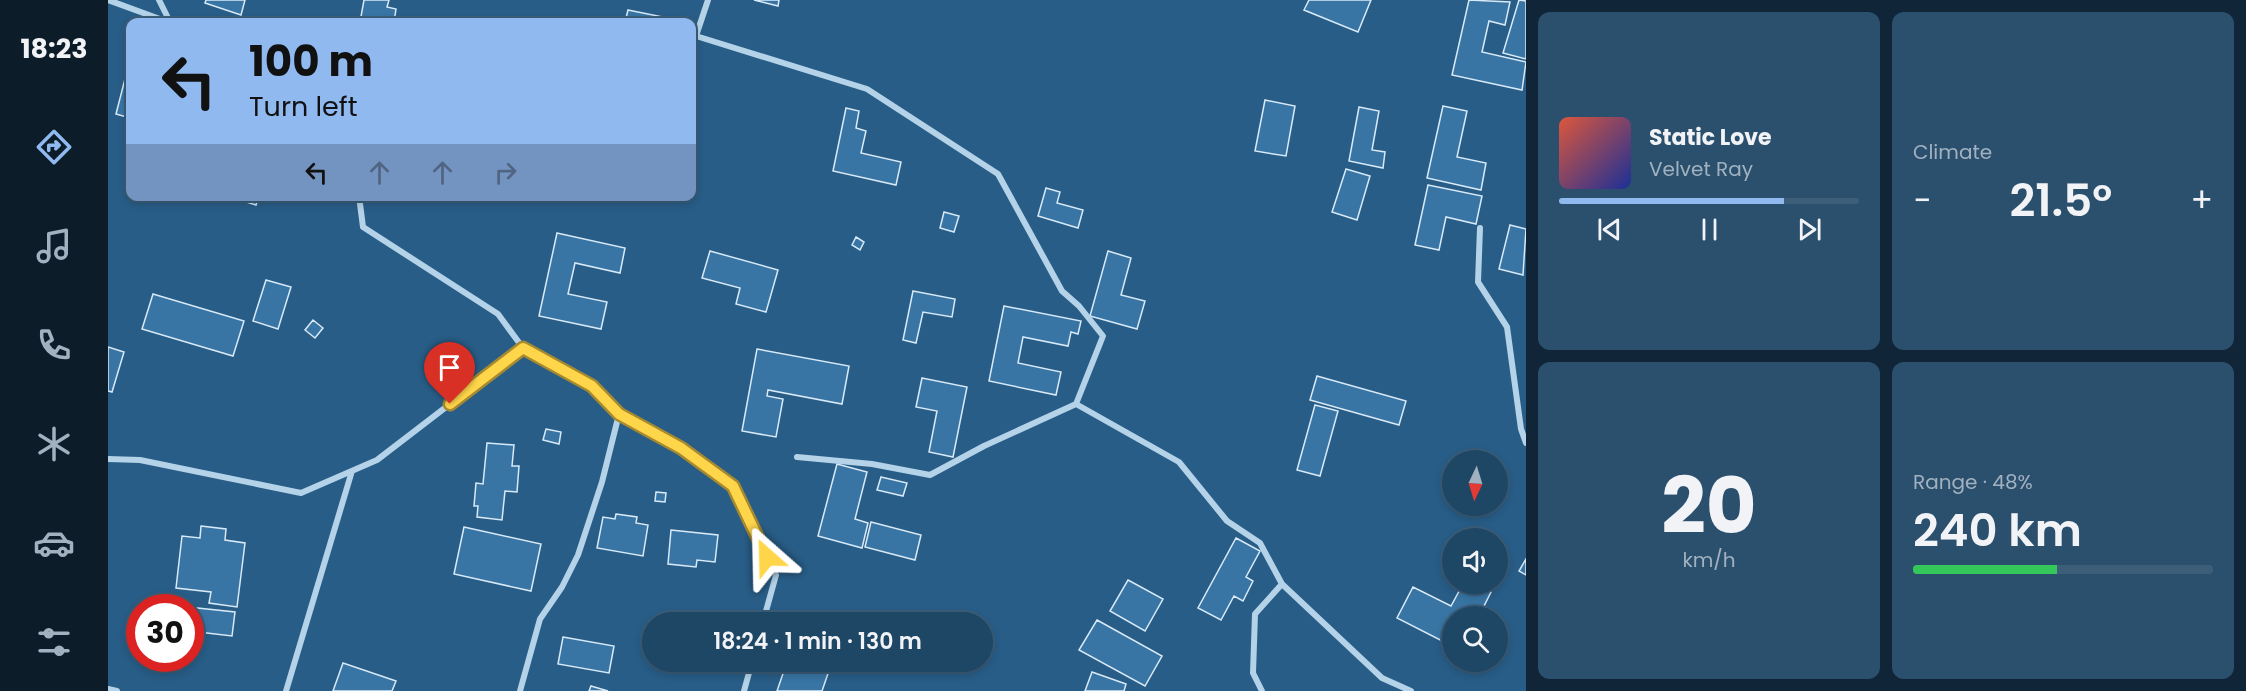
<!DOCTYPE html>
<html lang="en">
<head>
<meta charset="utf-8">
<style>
	:root { --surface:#1e4665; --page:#2b506e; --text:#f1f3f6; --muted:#a1b1bf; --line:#3c5e79; --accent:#90b9f0 }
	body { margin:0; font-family:Poppins,sans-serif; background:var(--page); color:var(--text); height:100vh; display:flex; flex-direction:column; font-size:22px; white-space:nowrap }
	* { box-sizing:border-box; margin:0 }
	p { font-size:20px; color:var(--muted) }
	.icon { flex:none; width:33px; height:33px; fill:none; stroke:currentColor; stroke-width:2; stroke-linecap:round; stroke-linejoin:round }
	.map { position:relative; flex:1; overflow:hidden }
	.sheet { display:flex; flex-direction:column; gap:12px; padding:12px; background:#102638; width:720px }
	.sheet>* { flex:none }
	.guide { position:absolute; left:18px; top:18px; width:570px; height:183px; border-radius:12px; box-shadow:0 3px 9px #0003,0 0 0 2px var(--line); background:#90b9f0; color:#111; overflow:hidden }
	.needle { width:39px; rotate:184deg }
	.controls { position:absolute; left:1334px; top:450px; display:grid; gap:12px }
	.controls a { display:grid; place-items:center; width:66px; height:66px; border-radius:50%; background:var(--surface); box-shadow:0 3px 9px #0003,0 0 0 2px var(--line); font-size:30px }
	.speed { position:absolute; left:18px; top:594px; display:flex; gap:12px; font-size:30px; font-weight:700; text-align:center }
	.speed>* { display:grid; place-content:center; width:78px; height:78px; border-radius:50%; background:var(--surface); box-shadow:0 3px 9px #0003,0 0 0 2px var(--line); line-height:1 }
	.speed .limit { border:9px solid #d22; background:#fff; color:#111 }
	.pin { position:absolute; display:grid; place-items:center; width:51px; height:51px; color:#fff; margin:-62px -26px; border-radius:50% 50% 50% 0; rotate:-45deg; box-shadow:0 0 6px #0007 }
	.pin .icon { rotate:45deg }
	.me { position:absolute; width:66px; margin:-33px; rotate:335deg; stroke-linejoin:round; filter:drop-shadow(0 0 4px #0008) }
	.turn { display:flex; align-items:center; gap:21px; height:126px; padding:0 24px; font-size:27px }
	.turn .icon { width:78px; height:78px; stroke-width:2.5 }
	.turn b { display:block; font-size:42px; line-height:51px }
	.lanes { display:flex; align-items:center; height:57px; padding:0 24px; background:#0003; justify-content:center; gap:30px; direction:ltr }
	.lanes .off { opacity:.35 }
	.big { font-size:45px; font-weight:600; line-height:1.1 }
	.sheet .tile { flex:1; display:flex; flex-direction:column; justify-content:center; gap:9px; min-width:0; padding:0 21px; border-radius:12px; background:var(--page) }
	.sheet .dial { align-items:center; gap:0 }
	.dial b { font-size:78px; line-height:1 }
	.song { display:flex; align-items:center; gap:18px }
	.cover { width:72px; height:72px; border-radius:9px; background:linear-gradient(135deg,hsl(10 70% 55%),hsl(230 70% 35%)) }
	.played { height:6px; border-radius:3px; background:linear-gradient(90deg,var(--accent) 75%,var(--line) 75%) }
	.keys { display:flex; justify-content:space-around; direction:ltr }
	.heat { display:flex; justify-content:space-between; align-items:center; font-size:33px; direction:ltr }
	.charge { height:9px; border-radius:4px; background:linear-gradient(90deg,#34c759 48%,var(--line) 0) }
	.sheet .tiles { flex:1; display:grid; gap:12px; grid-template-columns:repeat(2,1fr) }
	.trip { position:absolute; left:534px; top:612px; width:351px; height:60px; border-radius:30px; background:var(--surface); box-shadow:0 3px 9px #0003,0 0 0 2px var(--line); font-weight:600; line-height:60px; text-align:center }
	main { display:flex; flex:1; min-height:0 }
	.dock { display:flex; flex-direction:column; width:108px; justify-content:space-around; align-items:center; background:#0c1c28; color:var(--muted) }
	.dock .icon { width:42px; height:42px }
	.dock .selected { color:var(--accent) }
	.dock b { font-size:27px; color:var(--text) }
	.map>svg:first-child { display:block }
	.building { fill:#3875a4; stroke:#d8e9f7; stroke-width:1.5 }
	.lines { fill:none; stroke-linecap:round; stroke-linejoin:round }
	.minor { stroke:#b4d2e8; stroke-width:6 }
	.route-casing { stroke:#a68a30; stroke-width:15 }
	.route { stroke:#ffd54a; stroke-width:10 }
</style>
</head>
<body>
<main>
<nav class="dock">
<b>18:23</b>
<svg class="icon selected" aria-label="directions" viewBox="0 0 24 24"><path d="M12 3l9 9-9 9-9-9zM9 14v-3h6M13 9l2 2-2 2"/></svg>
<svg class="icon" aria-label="music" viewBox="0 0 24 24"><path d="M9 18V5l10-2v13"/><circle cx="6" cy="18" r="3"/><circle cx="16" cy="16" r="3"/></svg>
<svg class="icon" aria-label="phone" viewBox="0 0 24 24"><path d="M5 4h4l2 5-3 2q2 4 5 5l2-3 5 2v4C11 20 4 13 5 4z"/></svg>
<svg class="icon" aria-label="climate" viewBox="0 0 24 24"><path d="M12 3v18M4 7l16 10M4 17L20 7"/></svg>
<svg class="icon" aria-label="car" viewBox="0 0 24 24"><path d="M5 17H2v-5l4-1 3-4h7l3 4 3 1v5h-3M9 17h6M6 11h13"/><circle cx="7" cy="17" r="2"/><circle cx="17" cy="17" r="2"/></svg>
<svg class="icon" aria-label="filters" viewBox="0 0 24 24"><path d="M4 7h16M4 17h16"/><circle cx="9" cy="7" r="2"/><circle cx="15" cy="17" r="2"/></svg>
</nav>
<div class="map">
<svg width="1418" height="691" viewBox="0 0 1418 691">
	<rect width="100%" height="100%" fill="#285d87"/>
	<path class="building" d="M98 0H137L133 15 97 3Z
		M256 0H281L279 7 288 9 286 22H252Z
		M646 0H671L670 6Z
		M1201 0H1263L1250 32 1196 10Z
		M1361 0 1402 2 1397 25 1381 21 1374 52 1418 62 1414 90 1344 75Z
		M1411 0 1418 1V59L1395 53Z
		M520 10 560 18 559 22H517Z
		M18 75 22 76V118L8 114Z
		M1157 100 1187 106 1178 156 1147 151Z
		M1335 106 1359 111 1349 157 1378 163 1373 190 1319 178Z
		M1251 107 1271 111 1264 150 1277 152 1275 168 1241 161Z
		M738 108 751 111 748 128 758 131 753 153 793 162 788 185 725 171Z
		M1238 169 1262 176 1249 220 1224 212Z
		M1320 185 1374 196 1368 224 1338 217 1331 250 1307 245Z
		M938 188 952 192 949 203 975 210 970 228 930 216Z
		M137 196H151L148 205 135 201Z
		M836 212 851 216 846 232 832 228Z
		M1402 225 1418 229 1415 275 1391 269Z
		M449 233 517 248 512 273 467 263 460 294 499 302 493 329 431 316Z
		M748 237 756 242 752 250 744 245Z
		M602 251 670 270 658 312 628 304 632 288 594 278Z
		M1000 251 1023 258 1013 295 1037 301 1029 329 982 316Z
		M158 280 183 287 170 329 145 321Z
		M805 291 847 299 844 317 815 312 808 343 795 340Z
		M45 294 136 321 125 356 34 329Z
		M896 306 973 321 970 334 963 332 960 346 915 337 910 363 953 372 948 395 881 381Z
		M205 320 215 328 207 338 197 330Z
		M0 347 16 352 4 392 0 391Z
		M649 349 741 366 734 404 660 390 659 396 675 399 668 437 634 431Z
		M1209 376 1298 401 1291 425 1202 400Z
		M814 378 859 387 845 457 821 452 829 411 808 407Z
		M1207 405 1230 411 1212 476 1189 470Z
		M438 429 453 432 451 444 435 440Z
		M379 443 406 445 404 466H411L409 492 397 491 394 520 369 517 370 506H366L368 483 375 484Z
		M729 464 759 472 747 519 760 523 754 548 710 536Z
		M773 477 799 483 795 496 769 490Z
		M548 492 558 493 557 502 547 501Z
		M508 514 529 517 528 523 540 525 535 556 489 548 495 517 507 519Z
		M763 522 813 535 807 560 757 547Z
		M93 526 118 529 117 540 137 543 129 607 101 603 103 592 68 588 74 536 92 538Z
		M356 527 433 544 423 591 346 574Z
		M563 530 610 535 607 562 589 560 588 567 560 564Z
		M1128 538 1152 551 1138 577 1145 581 1135 601 1126 596 1113 620 1090 608Z
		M1418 559V575L1411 571Z
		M1020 580 1055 599 1037 631 1002 611Z
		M1355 584H1365L1383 592 1371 616H1344V646L1289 618 1305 587 1343 606Z
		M80 607 127 612 124 636 82 631V608Z
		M989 620 1054 656 1037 686 971 650Z
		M455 637 506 646 501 673 450 664Z
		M679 662H724L714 691H669Z
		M235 663 288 681 284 691H225Z
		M984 672 1018 684 1016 691H977Z
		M483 686 500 691H481Z"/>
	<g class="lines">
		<path class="minor" d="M0 0 60 22
			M51 0 62 22
			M600 0 588 36 759 89 890 174 954 291 971 306 995 336 968 404 876 446 822 475 764 464 689 457
			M251 196 255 227 390 314 415 348 484 386 511 414 573 448 625 486 668 575 655 622
			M1372 228 1370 282 1399 327 1413 429 1418 443
			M968 404 1071 462 1119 521 1152 543 1174 584 1274 678 1303 691
			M0 459 32 460 193 493 269 460 415 348
			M0 689 9 691
			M178 691 244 471
			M412 691 432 619 454 587 470 555 494 482 511 414
			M636 691 644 662
			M1154 691 1145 673 1147 614 1174 584"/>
	</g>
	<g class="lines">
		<defs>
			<path id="route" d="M342 404 415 348 484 386 511 414 573 448 625 486 659 557"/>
		</defs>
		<use href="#route" class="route-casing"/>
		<use href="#route" class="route"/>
	</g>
</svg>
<div class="controls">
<a><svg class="needle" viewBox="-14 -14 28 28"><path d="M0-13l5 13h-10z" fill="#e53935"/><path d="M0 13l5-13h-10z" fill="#a1b1bf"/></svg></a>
<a><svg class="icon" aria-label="sound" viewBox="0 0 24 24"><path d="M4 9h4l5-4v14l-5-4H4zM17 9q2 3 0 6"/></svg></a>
<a><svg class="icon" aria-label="search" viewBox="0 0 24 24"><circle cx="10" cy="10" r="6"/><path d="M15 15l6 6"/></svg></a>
</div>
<div class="speed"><div class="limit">30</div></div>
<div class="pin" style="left:342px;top:404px;background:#d93025"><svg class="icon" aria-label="arrive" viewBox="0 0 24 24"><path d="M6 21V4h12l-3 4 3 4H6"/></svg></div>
<svg class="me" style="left:659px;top:557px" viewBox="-20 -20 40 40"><path d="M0-17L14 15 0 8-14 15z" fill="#ffd54a" stroke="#fff" stroke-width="4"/></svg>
<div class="trip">18:24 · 1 min · 130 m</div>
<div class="guide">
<div class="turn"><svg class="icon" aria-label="left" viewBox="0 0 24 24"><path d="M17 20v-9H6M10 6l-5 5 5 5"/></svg><div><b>100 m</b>Turn left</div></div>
<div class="lanes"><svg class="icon" aria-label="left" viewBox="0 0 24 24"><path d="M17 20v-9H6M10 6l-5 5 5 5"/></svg><svg class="icon off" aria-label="ahead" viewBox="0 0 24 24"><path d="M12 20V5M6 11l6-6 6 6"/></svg><svg class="icon off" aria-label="ahead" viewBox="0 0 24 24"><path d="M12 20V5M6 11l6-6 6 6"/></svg><svg class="icon off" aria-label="right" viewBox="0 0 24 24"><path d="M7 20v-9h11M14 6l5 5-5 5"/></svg></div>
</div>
</div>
<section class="sheet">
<div class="tiles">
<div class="tile">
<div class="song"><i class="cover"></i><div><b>Static Love</b><p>Velvet Ray</p></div></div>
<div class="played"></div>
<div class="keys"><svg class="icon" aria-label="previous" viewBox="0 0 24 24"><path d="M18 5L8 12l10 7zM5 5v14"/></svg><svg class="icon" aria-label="pause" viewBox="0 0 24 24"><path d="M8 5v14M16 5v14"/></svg><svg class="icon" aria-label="next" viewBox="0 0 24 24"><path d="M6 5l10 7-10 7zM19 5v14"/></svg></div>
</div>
<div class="tile"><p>Climate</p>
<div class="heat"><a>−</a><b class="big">21.5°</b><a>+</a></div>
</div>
<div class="tile dial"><b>20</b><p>km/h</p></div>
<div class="tile"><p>Range · 48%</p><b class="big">240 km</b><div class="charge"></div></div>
</div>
</section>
</main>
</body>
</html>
